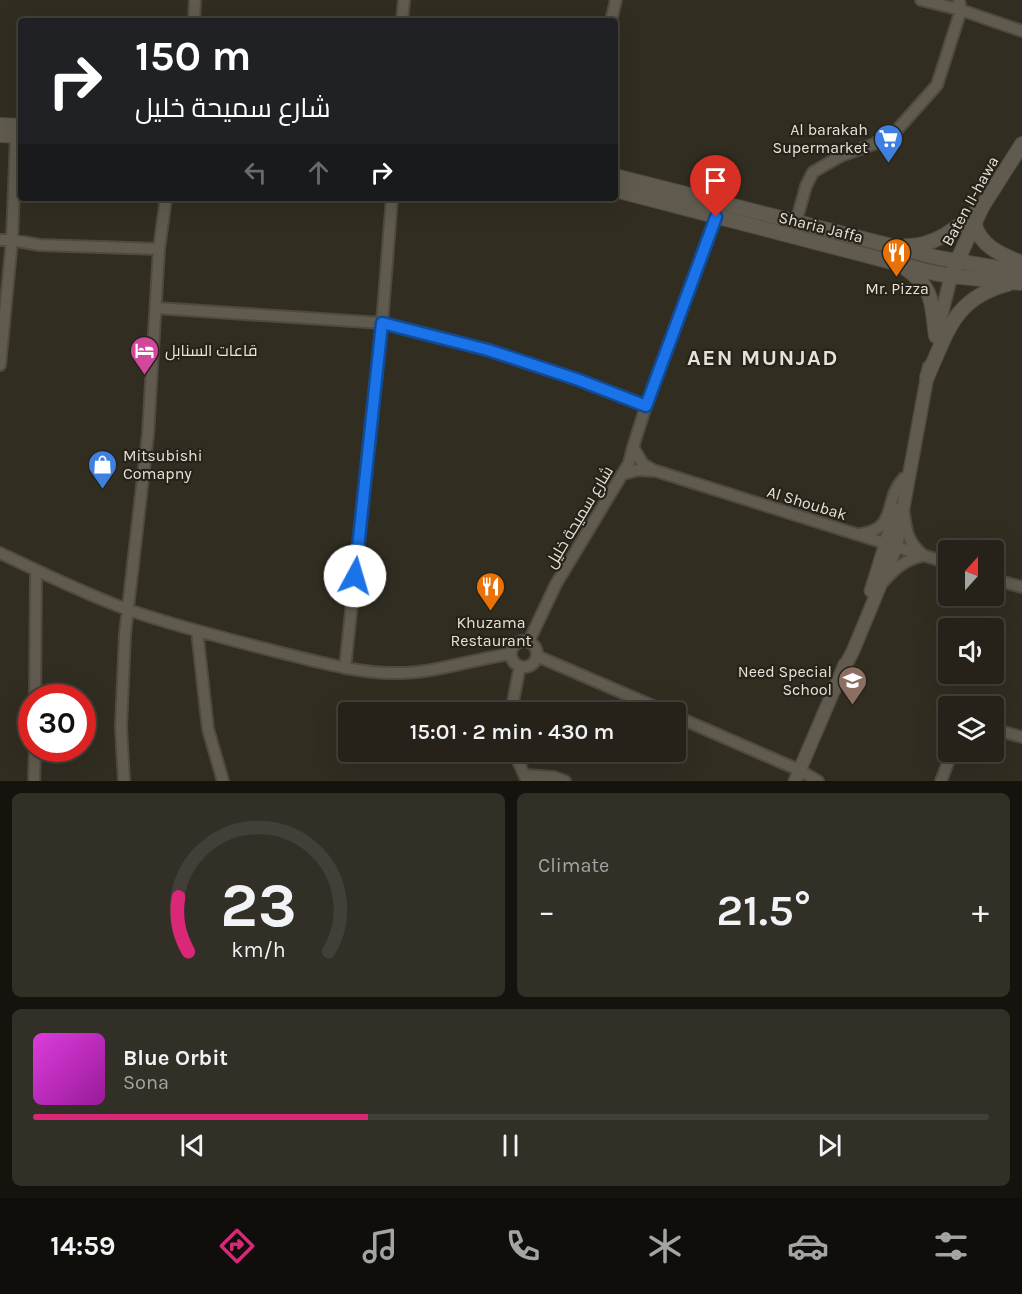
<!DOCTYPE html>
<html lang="en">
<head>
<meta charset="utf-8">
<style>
	:root { --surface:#262219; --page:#322f26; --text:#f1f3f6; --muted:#a4a4a2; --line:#423f38; --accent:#db2777 }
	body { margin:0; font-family:Karla,Cairo,sans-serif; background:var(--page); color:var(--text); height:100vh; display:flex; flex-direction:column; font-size:22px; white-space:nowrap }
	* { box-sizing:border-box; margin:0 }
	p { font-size:20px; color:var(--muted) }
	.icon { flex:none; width:33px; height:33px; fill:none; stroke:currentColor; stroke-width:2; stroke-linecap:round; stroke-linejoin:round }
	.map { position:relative; height:781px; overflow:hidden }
	.details { display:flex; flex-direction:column; gap:12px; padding:12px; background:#15130e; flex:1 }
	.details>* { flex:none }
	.banner { position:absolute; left:18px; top:18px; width:600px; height:183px; border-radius:6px; box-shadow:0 6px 24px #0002,0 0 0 2px var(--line); background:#202124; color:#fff; overflow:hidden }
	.needle { width:39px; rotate:21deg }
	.buttons { position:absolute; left:938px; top:540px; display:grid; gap:12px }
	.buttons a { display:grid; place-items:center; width:66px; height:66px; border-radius:6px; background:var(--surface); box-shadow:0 6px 24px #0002,0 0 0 2px var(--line); font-size:30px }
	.speed { position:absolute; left:18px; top:684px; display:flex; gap:12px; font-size:30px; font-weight:700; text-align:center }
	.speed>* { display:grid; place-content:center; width:78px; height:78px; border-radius:50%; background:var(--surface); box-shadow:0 6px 24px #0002,0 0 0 2px var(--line); line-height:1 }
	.speed .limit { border:9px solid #d22; background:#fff; color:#111 }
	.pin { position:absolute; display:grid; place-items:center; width:51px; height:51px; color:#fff; margin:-62px -26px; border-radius:50% 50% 50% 0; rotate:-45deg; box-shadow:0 0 6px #0007 }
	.pin .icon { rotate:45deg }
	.me { position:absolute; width:66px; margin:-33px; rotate:6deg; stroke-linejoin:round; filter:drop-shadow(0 0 4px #0008) }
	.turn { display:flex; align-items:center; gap:21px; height:126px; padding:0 18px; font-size:27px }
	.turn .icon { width:78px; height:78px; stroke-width:2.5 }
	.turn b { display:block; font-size:42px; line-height:51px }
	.lanes { display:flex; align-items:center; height:57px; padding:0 18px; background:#0003; justify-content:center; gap:30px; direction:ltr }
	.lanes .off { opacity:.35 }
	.big { font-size:45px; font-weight:600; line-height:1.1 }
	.details .card { flex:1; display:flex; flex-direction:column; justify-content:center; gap:9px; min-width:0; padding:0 21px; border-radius:9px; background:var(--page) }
	.details .dial { align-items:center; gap:0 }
	.dial svg { height:156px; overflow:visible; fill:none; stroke:var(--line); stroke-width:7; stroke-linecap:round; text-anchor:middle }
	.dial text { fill:var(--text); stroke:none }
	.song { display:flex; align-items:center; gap:18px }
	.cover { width:72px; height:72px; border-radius:9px; background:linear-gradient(135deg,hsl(300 70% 55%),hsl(300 70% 35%)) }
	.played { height:6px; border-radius:3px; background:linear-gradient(90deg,var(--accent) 35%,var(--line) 35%) }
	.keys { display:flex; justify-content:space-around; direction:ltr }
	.heat { display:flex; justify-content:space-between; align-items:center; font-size:33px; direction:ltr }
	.details .tiles { flex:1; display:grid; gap:12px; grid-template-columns:1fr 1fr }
	.card:last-child { grid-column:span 2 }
	.trip { position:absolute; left:338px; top:702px; width:348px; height:60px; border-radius:6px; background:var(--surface); box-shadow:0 6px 24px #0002,0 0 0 2px var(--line); font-weight:600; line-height:60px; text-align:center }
	.dock { display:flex; height:96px; justify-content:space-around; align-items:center; background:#0f0e0a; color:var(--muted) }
	.dock .icon { width:42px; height:42px }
	.dock .selected { color:var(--accent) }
	.dock b { font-size:27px; color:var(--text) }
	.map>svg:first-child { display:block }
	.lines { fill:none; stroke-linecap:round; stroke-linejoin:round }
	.minor-casing { stroke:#4f4a40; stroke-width:14 }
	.tertiary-casing { stroke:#4f4a40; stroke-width:15 }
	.secondary-casing { stroke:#4f4a40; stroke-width:16 }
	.minor { stroke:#605b4e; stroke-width:10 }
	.tertiary { stroke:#605b4e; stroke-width:12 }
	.secondary { stroke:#605b4e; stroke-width:14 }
	.route-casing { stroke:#114b97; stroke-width:15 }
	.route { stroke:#1a73e8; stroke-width:10 }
	.labels { text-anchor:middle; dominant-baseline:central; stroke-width:4.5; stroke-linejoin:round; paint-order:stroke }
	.poi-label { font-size:16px; fill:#e4e2da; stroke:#282318; text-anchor:end }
	.street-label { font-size:16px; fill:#e4e2da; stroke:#282318 }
	.district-label { font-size:22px; font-weight:bold; letter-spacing:1.5px; fill:#e4e2da; stroke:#282318 }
</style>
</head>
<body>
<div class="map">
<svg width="1022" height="781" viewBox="0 0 1022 781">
	<rect width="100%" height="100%" fill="#322d21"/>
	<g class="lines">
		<defs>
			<path id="minor" d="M921 0 961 10 1022 31
				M194 21 195 0
				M402 21 404 0
				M611 21 616 0
				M796 222 806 186 813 172 841 156 874 144 897 130 937 85 961 10 959 0
				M0 240H12L40 245 159 249 166 198
				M156 308 382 323 488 350 579 380 646 406
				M0 365 12 240 16 136
				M633 447 643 464 653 470
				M623 474 638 470 656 471 948 563
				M904 514C906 530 908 542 921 553
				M861 534C899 528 883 499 904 478
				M0 553C42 573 85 594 129 610 178 627 228 639 278 652 316 661 355 673 394 673 434 674 472 659 511 654
				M993 579 1022 587
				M884 581C895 568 905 560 922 556
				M197 631 208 729 223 781
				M511 654a13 13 0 1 1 26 0a13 13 0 1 1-26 0Z
				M529 641 556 584 629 463 633 447 646 406 716 217
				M537 656 667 712
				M345 668 382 323 392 198
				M35 698 36 571
				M511 712 520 666
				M675 716 799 770 818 781
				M993 729 1022 737
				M514 752 527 781
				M526 775 554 777 565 781
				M34 781 35 748
				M124 781 121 727 125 634 148 434 159 249
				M941 781 952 752"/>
			<path id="tertiary" d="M937 333 951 276
				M871 591 896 510
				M843 670 853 651 896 547 929 367
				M795 781 845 664"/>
			<path id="secondary" d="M0 125 21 126
				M0 135 21 136
				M615 176 939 258 1022 272
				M615 190 934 273 951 276 1022 283
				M974 223C981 247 1000 254 1022 263
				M907 246C935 246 955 229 976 212
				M905 268C935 289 931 303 936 336
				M954 268 982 207 1022 144
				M927 377C948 331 954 298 1008 284"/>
		</defs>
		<use href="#minor" class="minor-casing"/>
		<use href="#tertiary" class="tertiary-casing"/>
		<use href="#secondary" class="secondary-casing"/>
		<use href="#minor" class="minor"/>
		<use href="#tertiary" class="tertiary"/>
		<use href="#secondary" class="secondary"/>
	</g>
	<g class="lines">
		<defs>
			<path id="route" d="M355 576 382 323 488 350 579 380 646 406 716 217"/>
		</defs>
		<use href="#route" class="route-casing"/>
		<use href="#route" class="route"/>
	</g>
	<defs>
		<symbol id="supermarket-pin" viewBox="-11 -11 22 30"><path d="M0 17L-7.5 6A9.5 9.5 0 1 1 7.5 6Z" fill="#3f7fe0" stroke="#282318"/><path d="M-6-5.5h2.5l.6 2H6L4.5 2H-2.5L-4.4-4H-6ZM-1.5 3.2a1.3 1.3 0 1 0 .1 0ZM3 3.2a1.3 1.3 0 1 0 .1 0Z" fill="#fff"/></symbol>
		<symbol id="restaurant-pin" viewBox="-11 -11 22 30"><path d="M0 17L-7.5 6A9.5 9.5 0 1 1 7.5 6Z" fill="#e8710a" stroke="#282318"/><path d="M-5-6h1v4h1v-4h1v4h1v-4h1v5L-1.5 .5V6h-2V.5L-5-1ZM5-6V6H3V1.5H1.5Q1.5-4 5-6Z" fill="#fff"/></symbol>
		<symbol id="hotel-pin" viewBox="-11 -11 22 30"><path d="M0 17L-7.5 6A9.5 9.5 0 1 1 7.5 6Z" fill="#d1479c" stroke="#282318"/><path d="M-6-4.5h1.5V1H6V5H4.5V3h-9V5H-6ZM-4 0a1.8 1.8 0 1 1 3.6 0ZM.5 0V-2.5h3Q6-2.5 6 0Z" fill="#fff"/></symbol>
		<symbol id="shop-pin" viewBox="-11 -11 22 30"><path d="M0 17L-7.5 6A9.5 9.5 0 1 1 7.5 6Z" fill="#3f7fe0" stroke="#282318"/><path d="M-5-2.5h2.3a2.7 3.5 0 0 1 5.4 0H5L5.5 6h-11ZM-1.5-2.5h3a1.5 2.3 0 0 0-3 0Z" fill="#fff"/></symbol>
		<symbol id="school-pin" viewBox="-11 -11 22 30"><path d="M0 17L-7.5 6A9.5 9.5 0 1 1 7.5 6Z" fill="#8d6e63" stroke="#282318"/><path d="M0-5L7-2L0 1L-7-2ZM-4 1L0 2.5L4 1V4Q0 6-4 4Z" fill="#fff"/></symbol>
	</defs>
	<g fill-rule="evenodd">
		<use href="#supermarket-pin" x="872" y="122" width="33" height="45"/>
		<use href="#restaurant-pin" x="880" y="236" width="33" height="45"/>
		<use href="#hotel-pin" x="128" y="334" width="33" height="45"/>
		<use href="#shop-pin" x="86" y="448" width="33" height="45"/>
		<use href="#restaurant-pin" x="474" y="570" width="33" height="45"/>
		<use href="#school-pin" x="836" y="664" width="33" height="45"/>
	</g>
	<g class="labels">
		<g class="poi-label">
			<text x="868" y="129">Al barakah<tspan x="868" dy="18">Supermarket</tspan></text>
			<text x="897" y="288" text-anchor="middle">Mr. Pizza</text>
			<text x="165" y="350" text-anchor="start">قاعات السنابل</text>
			<text x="123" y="455" text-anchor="start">Mitsubishi<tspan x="123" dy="18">Comapny</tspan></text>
			<text x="491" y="622" text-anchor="middle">Khuzama<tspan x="491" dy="18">Restaurant</tspan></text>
			<text x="832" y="671">Need Special<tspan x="832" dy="18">School</tspan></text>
		</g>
		<g class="street-label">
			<text transform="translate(970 201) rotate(-61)">Baten II-hawa</text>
			<text transform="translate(821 227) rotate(14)">Sharia Jaffa</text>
			<text transform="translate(807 503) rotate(17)">Al Shoubak</text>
			<text transform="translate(579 517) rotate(-59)">شارع سميحة خليل</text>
		</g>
		<g class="district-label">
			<text x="763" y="358">AEN MUNJAD</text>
		</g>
	</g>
</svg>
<div class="buttons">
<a><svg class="needle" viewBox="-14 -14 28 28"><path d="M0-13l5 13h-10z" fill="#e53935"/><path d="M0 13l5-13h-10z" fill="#a4a4a2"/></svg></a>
<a><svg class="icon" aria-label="sound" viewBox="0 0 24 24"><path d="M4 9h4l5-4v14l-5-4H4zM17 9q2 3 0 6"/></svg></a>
<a><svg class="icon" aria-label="layers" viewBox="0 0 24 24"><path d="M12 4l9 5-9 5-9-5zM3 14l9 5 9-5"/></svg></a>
</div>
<div class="speed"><div class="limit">30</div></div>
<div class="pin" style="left:716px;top:217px;background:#d93025"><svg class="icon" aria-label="arrive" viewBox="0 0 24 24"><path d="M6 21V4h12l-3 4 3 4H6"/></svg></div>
<svg class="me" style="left:355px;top:576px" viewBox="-20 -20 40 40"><circle r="19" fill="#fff"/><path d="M0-13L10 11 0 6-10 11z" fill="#1a73e8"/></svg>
<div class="trip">15:01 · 2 min · 430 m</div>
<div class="banner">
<div class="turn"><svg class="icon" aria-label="right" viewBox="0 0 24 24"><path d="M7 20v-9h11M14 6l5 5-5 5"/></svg><div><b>150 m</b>شارع سميحة خليل</div></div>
<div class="lanes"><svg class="icon off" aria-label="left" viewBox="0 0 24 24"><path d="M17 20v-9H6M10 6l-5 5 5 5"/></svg><svg class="icon off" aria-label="ahead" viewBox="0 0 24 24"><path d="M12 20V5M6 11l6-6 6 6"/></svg><svg class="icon" aria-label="right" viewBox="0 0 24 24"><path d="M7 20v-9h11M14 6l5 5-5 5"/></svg></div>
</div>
</div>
<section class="details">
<div class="tiles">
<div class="card dial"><svg viewBox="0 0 100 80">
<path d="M14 69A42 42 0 1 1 86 69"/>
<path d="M14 69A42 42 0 0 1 9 41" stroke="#db2777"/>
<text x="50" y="56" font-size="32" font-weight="700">23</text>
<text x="50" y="72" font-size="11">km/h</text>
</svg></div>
<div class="card"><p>Climate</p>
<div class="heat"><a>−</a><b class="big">21.5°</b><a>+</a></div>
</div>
<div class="card">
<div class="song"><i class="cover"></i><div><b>Blue Orbit</b><p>Sona</p></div></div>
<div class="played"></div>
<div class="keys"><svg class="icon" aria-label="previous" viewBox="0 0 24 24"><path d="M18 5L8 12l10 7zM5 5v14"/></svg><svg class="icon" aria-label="pause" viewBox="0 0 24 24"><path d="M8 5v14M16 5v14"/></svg><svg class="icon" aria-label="next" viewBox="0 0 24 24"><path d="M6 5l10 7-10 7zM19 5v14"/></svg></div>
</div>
</div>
</section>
<nav class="dock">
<b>14:59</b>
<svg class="icon selected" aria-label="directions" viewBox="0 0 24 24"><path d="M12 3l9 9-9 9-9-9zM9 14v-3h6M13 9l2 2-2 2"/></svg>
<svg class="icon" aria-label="music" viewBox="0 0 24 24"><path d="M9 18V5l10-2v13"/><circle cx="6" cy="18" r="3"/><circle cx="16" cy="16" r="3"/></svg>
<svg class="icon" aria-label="phone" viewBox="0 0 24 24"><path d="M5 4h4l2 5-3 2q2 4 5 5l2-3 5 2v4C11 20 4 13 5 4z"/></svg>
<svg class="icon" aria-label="climate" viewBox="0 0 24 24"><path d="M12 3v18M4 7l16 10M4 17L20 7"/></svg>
<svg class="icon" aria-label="car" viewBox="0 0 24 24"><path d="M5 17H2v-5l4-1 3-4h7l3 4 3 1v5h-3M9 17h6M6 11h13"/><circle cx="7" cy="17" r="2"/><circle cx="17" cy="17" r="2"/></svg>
<svg class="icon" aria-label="filters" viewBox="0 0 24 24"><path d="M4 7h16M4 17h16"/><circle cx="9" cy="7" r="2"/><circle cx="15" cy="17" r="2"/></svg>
</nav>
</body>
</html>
